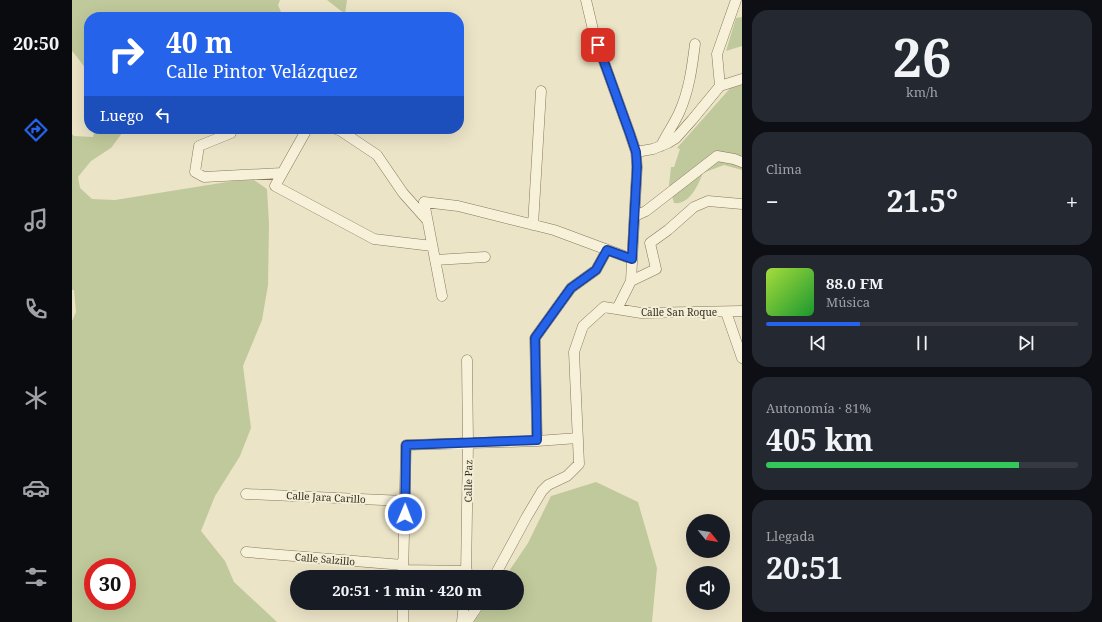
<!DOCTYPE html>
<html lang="es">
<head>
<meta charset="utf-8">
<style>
	:root { --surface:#171b24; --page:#242831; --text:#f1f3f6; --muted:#9ea1a6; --line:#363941; --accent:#2563eb }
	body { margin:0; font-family:"Noto Serif",serif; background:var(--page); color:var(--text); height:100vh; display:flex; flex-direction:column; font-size:15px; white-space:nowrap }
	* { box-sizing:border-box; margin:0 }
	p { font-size:13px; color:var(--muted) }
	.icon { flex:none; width:22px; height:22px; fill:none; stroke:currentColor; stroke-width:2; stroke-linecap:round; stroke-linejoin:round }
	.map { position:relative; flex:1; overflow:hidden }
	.sheet { display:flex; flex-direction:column; gap:10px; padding:10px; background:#0d0f14; width:360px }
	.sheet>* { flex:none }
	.guide { position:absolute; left:12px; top:12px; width:380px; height:122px; border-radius:16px; box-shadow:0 4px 16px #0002; background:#2563eb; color:#fff; overflow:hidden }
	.needle { width:26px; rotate:120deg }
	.fabs { position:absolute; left:614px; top:514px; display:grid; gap:8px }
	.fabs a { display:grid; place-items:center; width:44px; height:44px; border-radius:50%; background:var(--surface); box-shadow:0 4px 16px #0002; font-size:20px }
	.speed { position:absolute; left:12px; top:558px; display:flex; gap:8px; font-size:20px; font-weight:700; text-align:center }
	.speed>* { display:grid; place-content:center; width:52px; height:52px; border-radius:50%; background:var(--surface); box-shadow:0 4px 16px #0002; line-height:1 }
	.speed .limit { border:6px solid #d22; background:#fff; color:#111 }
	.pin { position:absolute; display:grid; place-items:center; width:34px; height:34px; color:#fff; margin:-17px; border-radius:8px; box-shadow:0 2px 6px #0006 }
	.me { position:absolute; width:44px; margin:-22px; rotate:1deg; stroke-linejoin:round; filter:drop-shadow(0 0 3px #0008) }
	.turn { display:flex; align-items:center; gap:14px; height:84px; padding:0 16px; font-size:18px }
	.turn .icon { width:52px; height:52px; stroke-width:2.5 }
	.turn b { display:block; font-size:28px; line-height:34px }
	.then { display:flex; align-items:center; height:38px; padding:0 16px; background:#0003; gap:8px; font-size:15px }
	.big { font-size:30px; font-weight:700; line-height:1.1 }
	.sheet .card { flex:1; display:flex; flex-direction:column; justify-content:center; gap:6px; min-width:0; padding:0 14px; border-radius:16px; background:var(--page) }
	.sheet .dial { align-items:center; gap:0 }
	.dial b { font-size:52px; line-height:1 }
	.song { display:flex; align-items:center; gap:12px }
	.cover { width:48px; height:48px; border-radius:6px; background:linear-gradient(135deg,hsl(80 70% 55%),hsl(130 70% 35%)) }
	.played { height:4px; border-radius:2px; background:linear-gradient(90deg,var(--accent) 30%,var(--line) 30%) }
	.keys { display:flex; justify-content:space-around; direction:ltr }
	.heat { display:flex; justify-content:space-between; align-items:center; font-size:22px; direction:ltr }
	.charge { height:6px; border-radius:3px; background:linear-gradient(90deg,#34c759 81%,var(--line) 0) }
	.trip { position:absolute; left:218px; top:570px; width:234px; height:40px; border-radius:20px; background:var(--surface); box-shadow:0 4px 16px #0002; font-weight:700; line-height:40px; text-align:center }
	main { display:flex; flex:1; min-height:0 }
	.tabs { display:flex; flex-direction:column; width:72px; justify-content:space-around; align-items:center; background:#090b0e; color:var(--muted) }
	.tabs .icon { width:28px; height:28px }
	.tabs .on { color:var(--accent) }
	.tabs b { font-size:18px; color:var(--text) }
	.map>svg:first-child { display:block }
	.green { fill:#c0c99b; fill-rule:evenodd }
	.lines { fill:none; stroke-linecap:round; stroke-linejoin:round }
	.minor-casing { stroke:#86775d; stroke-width:11 }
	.minor { stroke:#f7f1da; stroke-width:10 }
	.route-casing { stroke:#184099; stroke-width:10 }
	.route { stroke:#2563eb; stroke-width:7 }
	.labels { text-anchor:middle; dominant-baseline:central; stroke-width:4; stroke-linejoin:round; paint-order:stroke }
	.street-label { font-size:10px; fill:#372e20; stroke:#f3eed6 }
</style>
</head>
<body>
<main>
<nav class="tabs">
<b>20:50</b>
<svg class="icon on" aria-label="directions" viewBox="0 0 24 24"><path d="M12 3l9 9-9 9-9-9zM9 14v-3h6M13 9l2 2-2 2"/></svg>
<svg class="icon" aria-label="music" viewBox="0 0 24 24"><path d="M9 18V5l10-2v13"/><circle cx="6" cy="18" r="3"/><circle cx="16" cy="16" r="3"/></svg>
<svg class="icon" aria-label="phone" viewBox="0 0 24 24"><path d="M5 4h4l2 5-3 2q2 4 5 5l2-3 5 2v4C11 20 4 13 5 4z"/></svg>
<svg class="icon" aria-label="climate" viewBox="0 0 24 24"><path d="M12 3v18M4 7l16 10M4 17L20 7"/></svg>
<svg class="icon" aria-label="car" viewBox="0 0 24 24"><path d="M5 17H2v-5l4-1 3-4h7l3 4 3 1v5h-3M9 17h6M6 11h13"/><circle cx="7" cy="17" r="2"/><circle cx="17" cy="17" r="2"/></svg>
<svg class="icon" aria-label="filters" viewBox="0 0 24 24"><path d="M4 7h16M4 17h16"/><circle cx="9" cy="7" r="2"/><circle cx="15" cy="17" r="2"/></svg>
</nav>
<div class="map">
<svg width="670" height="622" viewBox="0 0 670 622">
	<rect width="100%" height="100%" fill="#ece4c7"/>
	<path class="green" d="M0 0H208L206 5 211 17H17V73L5 57 0 51Z
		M255 0H275L273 14Z
		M670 17V46L654 51 664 18Z
		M670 82V170L652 165 631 173C626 185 618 205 602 203L597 185 599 167H602L608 149 605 148 661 85Z
		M23 129H53L39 148 19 161 6 177 8 188 20 199 43 200 161 181 182 180 195 189 197 224 196 285 190 320 171 366 179 428 168 456 143 496 129 531 153 561 162 582 205 622H0V321L4 312 2 290H0V134L2 136 21 137ZM21 567H55V601H21Z
		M524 482 566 502 585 568 580 622H402L415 603H445V577H433L456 543 479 496Z"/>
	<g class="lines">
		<defs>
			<path id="minor" d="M514 0 522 34 558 134 564 152 565 167 559 281 545 309
				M648 86 645 54 664 0
				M648 86 670 79
				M235 129 203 186 302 239 360 246
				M264 129 269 131 305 155 331 193 355 220
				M159 133 127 146 123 172 132 177 210 173
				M589 146C594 135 602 124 607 113 617 91 620 68 623 44
				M564 152 581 149 596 143 604 138 620 120 648 86
				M563 216 574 211 645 156 662 159 670 162
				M461 225 469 91
				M363 260 413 257
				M559 281 584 269 578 243 596 230 622 207 636 201 670 204
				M370 296 352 202 386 206 482 230 560 259
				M654 312 670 358
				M465 441 463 338 499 288 524 270 535 250
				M174 494 333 501
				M174 552 331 565
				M331 570 395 571
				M331 577 334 445 465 441 506 438
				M394 577 396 443 395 360
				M422 577 454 518 470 491 476 485 495 476 507 464 502 352 511 326 532 307 569 313 670 311
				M331 622V603
				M390 622 392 603
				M395 622 408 603"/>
		</defs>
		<use href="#minor" class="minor-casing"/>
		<use href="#minor" class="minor"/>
	</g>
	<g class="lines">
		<defs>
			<path id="route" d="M333 514 334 445 465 440 463 338 499 288 524 270 535 250 560 259 565 167 564 152 558 134 526 45"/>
		</defs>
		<use href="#route" class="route-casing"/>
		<use href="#route" class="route"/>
	</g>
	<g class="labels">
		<g class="street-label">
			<text x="607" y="312">Calle San Roque</text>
			<text transform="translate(396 481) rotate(-89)">Calle Paz</text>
			<text transform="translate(254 497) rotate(3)">Calle Jara Carillo</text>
			<text transform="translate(253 559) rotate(5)">Calle Salzillo</text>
		</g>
	</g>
</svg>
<div class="fabs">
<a><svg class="needle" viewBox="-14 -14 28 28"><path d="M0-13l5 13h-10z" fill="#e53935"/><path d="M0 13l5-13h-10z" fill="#9ea1a6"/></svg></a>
<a><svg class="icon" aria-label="sound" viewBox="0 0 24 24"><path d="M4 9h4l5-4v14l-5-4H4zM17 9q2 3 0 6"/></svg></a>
</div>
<div class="speed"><div class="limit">30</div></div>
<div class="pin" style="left:526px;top:45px;background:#d93025"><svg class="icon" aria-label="arrive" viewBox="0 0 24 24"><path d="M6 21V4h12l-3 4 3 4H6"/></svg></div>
<svg class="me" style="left:333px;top:514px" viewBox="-20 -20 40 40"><circle r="17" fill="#2563eb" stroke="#fff" stroke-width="3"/><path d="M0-11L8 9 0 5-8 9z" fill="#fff"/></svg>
<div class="trip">20:51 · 1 min · 420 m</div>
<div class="guide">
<div class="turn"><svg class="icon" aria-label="right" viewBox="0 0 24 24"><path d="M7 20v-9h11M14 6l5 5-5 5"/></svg><div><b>40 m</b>Calle Pintor Velázquez</div></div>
<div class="then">Luego<svg class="icon" aria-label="left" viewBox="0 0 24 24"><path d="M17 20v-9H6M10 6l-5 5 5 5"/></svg></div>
</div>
</div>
<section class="sheet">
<div class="card dial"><b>26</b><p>km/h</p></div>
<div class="card"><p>Clima</p>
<div class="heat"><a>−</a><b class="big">21.5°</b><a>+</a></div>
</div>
<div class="card">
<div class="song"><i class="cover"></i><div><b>88.0 FM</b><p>Música</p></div></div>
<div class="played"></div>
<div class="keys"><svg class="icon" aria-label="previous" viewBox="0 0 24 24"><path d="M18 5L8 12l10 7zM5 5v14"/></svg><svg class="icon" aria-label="pause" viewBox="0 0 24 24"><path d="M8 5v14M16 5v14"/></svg><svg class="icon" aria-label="next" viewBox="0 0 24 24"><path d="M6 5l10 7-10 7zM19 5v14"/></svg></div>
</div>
<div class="card"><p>Autonomía · 81%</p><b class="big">405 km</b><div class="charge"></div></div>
<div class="card"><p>Llegada</p><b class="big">20:51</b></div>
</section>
</main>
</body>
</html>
